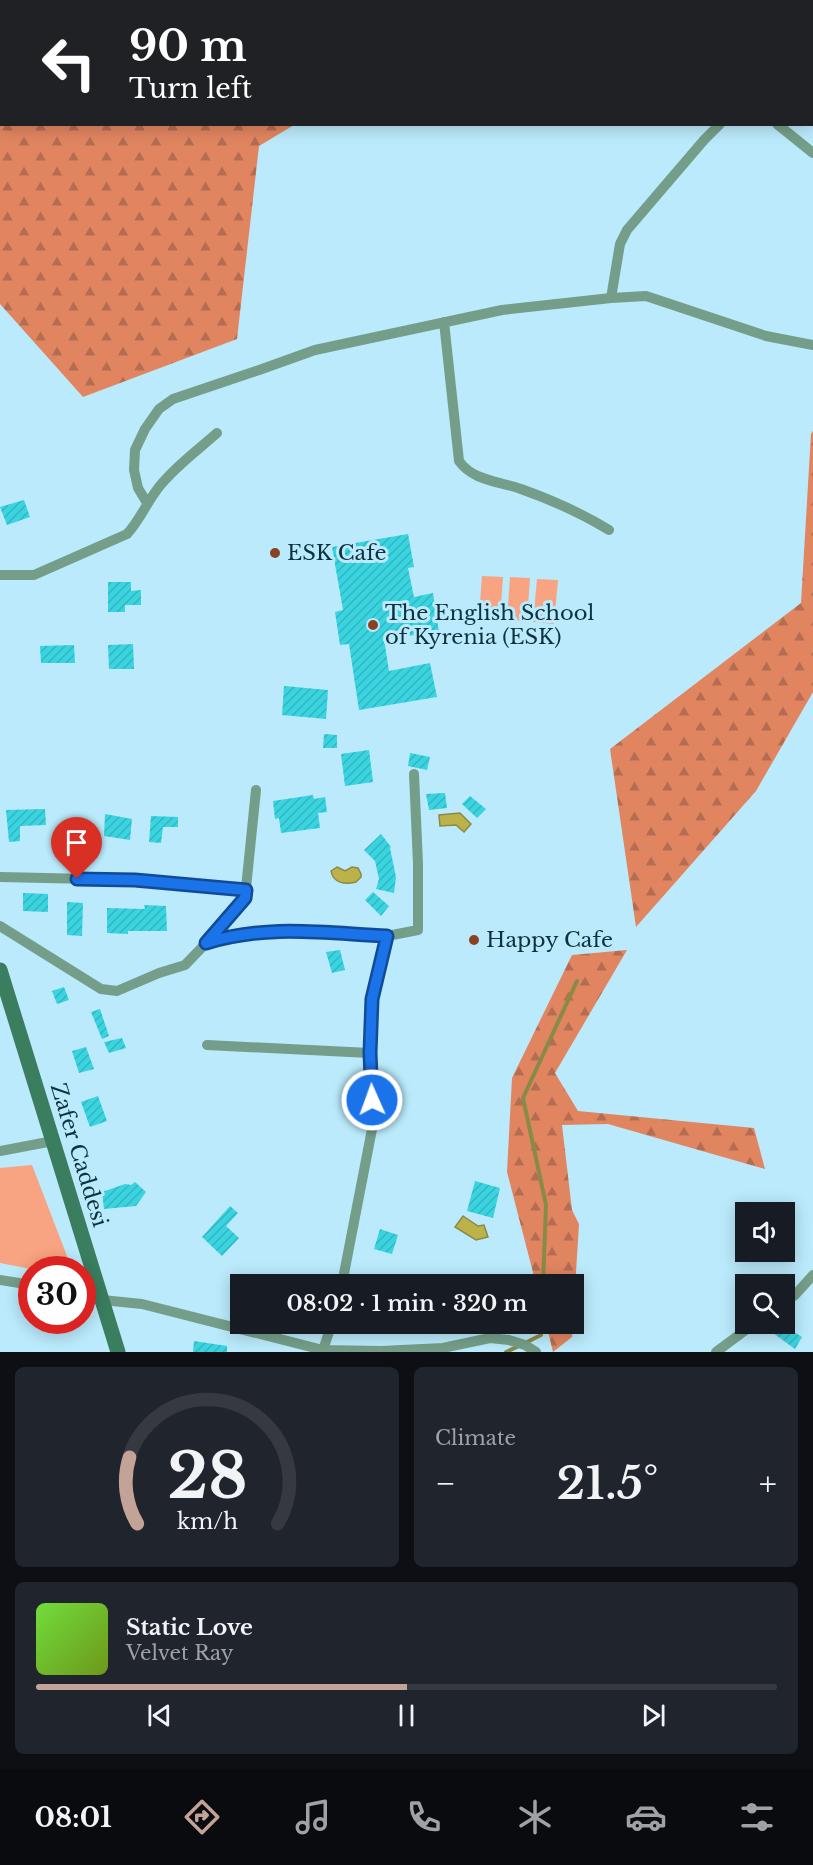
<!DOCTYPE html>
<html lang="en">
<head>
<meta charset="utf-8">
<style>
	:root { --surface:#171b24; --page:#20242c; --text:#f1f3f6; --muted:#9ea1a6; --line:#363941; --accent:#c3a397 }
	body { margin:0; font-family:"Libre Baskerville",serif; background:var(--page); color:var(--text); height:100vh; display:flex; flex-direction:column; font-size:22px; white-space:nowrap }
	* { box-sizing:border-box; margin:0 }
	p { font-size:20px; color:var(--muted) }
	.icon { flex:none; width:33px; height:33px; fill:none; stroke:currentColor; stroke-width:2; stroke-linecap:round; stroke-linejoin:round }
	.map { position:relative; height:1352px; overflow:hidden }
	.panel { display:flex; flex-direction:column; gap:15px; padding:15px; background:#0d0f14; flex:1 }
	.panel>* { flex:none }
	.banner { position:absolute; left:0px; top:0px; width:813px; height:126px; box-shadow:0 3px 15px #0003; background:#202124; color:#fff; overflow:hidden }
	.controls { position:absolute; left:735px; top:1202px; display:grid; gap:12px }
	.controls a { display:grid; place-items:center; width:60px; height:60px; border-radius:0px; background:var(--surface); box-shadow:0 3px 15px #0003; font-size:30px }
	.speed { position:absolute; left:18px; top:1256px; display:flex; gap:12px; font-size:30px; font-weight:700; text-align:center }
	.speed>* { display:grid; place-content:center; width:78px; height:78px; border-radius:50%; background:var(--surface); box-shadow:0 3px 15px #0003; line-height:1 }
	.speed .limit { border:9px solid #d22; background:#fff; color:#111 }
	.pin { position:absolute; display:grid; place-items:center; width:51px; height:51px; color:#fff; margin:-62px -26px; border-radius:50% 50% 50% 0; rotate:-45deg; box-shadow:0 0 6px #0007 }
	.pin .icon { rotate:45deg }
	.me { position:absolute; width:66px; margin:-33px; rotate:358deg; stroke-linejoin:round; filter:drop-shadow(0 0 4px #0008) }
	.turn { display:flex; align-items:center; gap:21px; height:126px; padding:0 30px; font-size:27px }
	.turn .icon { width:78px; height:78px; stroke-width:2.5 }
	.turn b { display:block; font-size:42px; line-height:51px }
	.big { font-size:45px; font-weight:600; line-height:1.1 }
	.panel .widget { flex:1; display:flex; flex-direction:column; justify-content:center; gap:9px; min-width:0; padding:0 21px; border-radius:9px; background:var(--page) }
	.panel .dial { align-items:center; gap:0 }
	.dial svg { height:156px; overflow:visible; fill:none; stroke:var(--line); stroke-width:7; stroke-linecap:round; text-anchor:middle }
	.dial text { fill:var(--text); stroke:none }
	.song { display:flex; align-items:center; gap:18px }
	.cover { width:72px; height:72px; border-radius:9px; background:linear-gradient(135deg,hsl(100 70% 55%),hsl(80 70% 35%)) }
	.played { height:6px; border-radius:3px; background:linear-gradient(90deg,var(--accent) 50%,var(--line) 50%) }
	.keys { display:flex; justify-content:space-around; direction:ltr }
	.heat { display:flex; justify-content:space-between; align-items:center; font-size:33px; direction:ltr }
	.panel .tiles { flex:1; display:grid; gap:15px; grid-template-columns:1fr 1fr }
	.widget:last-child { grid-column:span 2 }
	.trip { position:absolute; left:230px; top:1274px; width:354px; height:60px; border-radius:0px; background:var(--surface); box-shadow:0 3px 15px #0003; font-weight:600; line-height:60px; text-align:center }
	.dock { display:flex; height:96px; justify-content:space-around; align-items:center; background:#090b0e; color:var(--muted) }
	.dock .icon { width:42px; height:42px }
	.dock .active { color:var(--accent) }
	.dock b { font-size:27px; color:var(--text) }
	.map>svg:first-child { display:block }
	.green { fill:#f8a381 }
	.forest { fill:url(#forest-firs) }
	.water { fill:#bdb14a; stroke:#888b46; stroke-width:1.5 }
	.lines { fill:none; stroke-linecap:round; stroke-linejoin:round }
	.stream { stroke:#888b46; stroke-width:4 }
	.building { fill:url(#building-hatch) }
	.street { stroke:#749e89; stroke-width:10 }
	.secondary { stroke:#3a7d5f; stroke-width:15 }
	.route-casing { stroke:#114b97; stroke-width:15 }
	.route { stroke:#1a73e8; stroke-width:10 }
	.poi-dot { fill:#8a4223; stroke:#baeafb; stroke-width:2 }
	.labels { text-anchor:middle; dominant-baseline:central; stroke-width:6; stroke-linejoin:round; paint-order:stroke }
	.poi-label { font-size:21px; fill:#0d323e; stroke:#baeafb; text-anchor:start }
	.street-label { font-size:21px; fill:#0d323e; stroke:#baeafb }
</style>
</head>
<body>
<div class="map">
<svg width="813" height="1352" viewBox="0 0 813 1352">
	<defs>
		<pattern id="forest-firs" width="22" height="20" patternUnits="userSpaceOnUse" patternTransform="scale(1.5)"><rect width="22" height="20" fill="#e18560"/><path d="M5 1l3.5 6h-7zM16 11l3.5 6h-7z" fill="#b56d51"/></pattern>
		<pattern id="building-hatch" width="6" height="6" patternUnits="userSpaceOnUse" patternTransform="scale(1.5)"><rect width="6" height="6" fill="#3ad4e0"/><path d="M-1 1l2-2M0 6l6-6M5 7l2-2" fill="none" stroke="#32b6c1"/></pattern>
	</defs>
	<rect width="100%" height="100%" fill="#baeafb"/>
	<path class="green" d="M482 576 503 577 500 619 479 617Z
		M510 577 530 578 527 621 507 620Z
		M537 579 558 580 554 624 533 622Z
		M32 1165 72 1269H31L0 1263V1168Z"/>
	<path class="forest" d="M0 0H479L477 2H2V124L294 125 259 146 237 339 83 397 0 304Z
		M813 431V692L756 791 636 927 610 749 801 603 811 434Z
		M627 950 555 1073 578 1111 754 1128 765 1169 608 1124 562 1125 572 1210 579 1224 572 1337 553 1352 546 1323H573V1284H536L507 1172 512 1078 572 955Z"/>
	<path class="water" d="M460 813 471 824 464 832 456 825 440 826 439 815Z
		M337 867 345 871 352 867 358 868 361 874V877L356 882C345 885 333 883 331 871Z
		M463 1216 478 1226 484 1225 488 1237 476 1240 455 1227Z"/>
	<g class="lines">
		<path class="stream" d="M543 1284 546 1205 523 1098 577 981
			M525 1343 541 1335V1323
			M506 1352 519 1346"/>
	</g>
	<path class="building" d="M24 500 30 517 7 525 0 507Z
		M408 534 414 567 408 568 414 597 433 593 439 632 384 639 389 671 430 663 437 697 359 710 349 644 340 645 335 612 343 610 332 547Z
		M108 582H131V591L141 590V605H125V612H108Z
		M133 644 134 669H109L108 645Z
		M74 645 75 663H41L40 646Z
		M284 686 328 690 326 719 282 715Z
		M324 734 337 735V748H323Z
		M369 750 373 782 345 786 341 754Z
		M410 753 430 757 427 770 408 766Z
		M445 793 447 808 429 810 426 794Z
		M313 795 314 799 325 797 327 812 318 813 320 828 281 833 279 818 275 819 273 801Z
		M470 796 486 809 477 818 462 804Z
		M45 809 46 825 20 826V841L9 842 6 810Z
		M105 814 132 819 130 840 104 836Z
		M151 816 178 817V827H163L161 843 149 842Z
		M381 834 391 847 390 848 396 877 394 893 376 889 379 879 375 861 364 850Z
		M373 892 389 906 381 916 365 900Z
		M23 893 48 894V912L23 911Z
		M67 902 83 903 82 936 67 935Z
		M144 905 166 906 167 931H128V934L107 933V908L145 909Z
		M340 950 345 970 332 973 326 952Z
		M64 987 69 1000 57 1004 52 991Z
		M100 1009 109 1036 102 1039 91 1012Z
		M122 1038 126 1048 109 1053 104 1042Z
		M86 1047 94 1069 79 1073 72 1051Z
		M98 1096 107 1121 90 1127 81 1102Z
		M475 1181 500 1188 493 1218 467 1211Z
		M135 1182 146 1192 136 1206 104 1209 102 1192 125 1184 131 1185Z
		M230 1206 238 1213 226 1226 239 1238 222 1256 202 1237Z
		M380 1229 398 1235 392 1254 374 1249Z
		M780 1323 802 1337 795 1349 773 1333Z
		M194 1341 227 1346V1352H193Z"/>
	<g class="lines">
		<path class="street" d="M777 124 813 153
			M611 298 620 244 627 230 704 140 720 124
			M444 322 459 461C473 481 499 481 521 489 552 500 581 513 609 530
			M147 503 138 488 134 470 135 450 145 429 159 409 173 399 262 369 315 350 502 310 611 298 646 296 766 336 813 345
			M0 575H34L127 534C142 518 149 496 165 480 180 463 200 448 217 433
			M0 877 135 880 246 890
			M0 926 101 989 117 991 159 973 185 965 213 936 245 898 256 790
			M208 943 236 936 277 931 332 932 387 936 418 930V864L414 774
			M207 1045 370 1053
			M0 1151 53 1141
			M0 1280 32 1285
			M342 1284 373 1124 370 1053 372 998 387 936
			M82 1294 102 1300 142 1304 323 1350 381 1351 443 1348 490 1338 509 1340 525 1345 536 1352
			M784 1302 795 1295 813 1275
			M323 1350 332 1323
			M716 1352 755 1323"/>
		<path class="secondary" d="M0 970 118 1352"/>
	</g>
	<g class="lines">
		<defs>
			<path id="route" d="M77 879 135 880 246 890 245 898 206 943C268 924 324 933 387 936L372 999 370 1053 372 1100"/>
		</defs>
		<use href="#route" class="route-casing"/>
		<use href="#route" class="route"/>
	</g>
	<g class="poi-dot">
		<circle cx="275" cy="553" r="6"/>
		<circle cx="373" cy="625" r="6"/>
		<circle cx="474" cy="940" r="6"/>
	</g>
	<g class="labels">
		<g class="poi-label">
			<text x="287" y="553">ESK Cafe</text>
			<text x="385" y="613">The English School<tspan x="385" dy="24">of Kyrenia (ESK)</tspan></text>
			<text x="486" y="940">Happy Cafe</text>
		</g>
		<g class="street-label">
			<text transform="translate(79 1155) rotate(73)">Zafer Caddesi</text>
		</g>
	</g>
</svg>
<div class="controls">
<a><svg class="icon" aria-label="sound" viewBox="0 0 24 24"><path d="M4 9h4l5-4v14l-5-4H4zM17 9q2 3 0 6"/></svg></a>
<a><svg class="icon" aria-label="search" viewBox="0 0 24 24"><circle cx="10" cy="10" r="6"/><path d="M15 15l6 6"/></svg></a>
</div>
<div class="speed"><div class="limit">30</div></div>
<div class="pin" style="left:77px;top:879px;background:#d93025"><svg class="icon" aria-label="arrive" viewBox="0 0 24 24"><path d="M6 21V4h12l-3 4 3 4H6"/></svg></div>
<svg class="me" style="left:372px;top:1100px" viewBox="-20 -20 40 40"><circle r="17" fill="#1a73e8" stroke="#fff" stroke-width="3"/><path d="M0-11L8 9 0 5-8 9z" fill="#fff"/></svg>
<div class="trip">08:02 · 1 min · 320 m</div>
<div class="banner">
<div class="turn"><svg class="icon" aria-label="left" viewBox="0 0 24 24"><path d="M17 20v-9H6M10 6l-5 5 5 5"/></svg><div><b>90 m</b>Turn left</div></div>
</div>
</div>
<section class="panel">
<div class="tiles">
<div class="widget dial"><svg viewBox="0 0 100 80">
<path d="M14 69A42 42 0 1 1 86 69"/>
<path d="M14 69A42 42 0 0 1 10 35" stroke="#c3a397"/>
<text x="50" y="56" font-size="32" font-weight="700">28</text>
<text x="50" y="72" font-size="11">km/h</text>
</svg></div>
<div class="widget"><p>Climate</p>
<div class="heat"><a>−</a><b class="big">21.5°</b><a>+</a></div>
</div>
<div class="widget">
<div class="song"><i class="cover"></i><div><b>Static Love</b><p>Velvet Ray</p></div></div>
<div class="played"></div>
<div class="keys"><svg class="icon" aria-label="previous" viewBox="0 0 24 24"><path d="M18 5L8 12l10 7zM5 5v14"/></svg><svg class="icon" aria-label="pause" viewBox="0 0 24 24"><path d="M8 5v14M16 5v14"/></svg><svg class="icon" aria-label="next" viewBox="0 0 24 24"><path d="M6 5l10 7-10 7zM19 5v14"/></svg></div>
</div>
</div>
</section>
<nav class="dock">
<b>08:01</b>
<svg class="icon active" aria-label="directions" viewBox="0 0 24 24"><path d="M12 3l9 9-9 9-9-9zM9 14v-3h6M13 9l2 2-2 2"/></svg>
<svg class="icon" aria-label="music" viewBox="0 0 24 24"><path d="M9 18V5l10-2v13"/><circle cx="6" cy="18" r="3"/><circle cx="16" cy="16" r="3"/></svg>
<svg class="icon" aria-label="phone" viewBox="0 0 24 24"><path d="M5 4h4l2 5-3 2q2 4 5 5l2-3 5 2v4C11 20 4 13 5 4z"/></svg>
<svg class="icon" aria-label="climate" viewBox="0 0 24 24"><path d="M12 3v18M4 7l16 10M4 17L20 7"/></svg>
<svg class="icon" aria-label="car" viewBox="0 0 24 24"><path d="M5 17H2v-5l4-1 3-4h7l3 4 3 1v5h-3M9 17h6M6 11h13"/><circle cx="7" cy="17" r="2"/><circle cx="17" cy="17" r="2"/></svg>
<svg class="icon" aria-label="filters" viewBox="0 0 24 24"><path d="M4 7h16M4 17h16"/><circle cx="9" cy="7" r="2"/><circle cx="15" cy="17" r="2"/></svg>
</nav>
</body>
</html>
